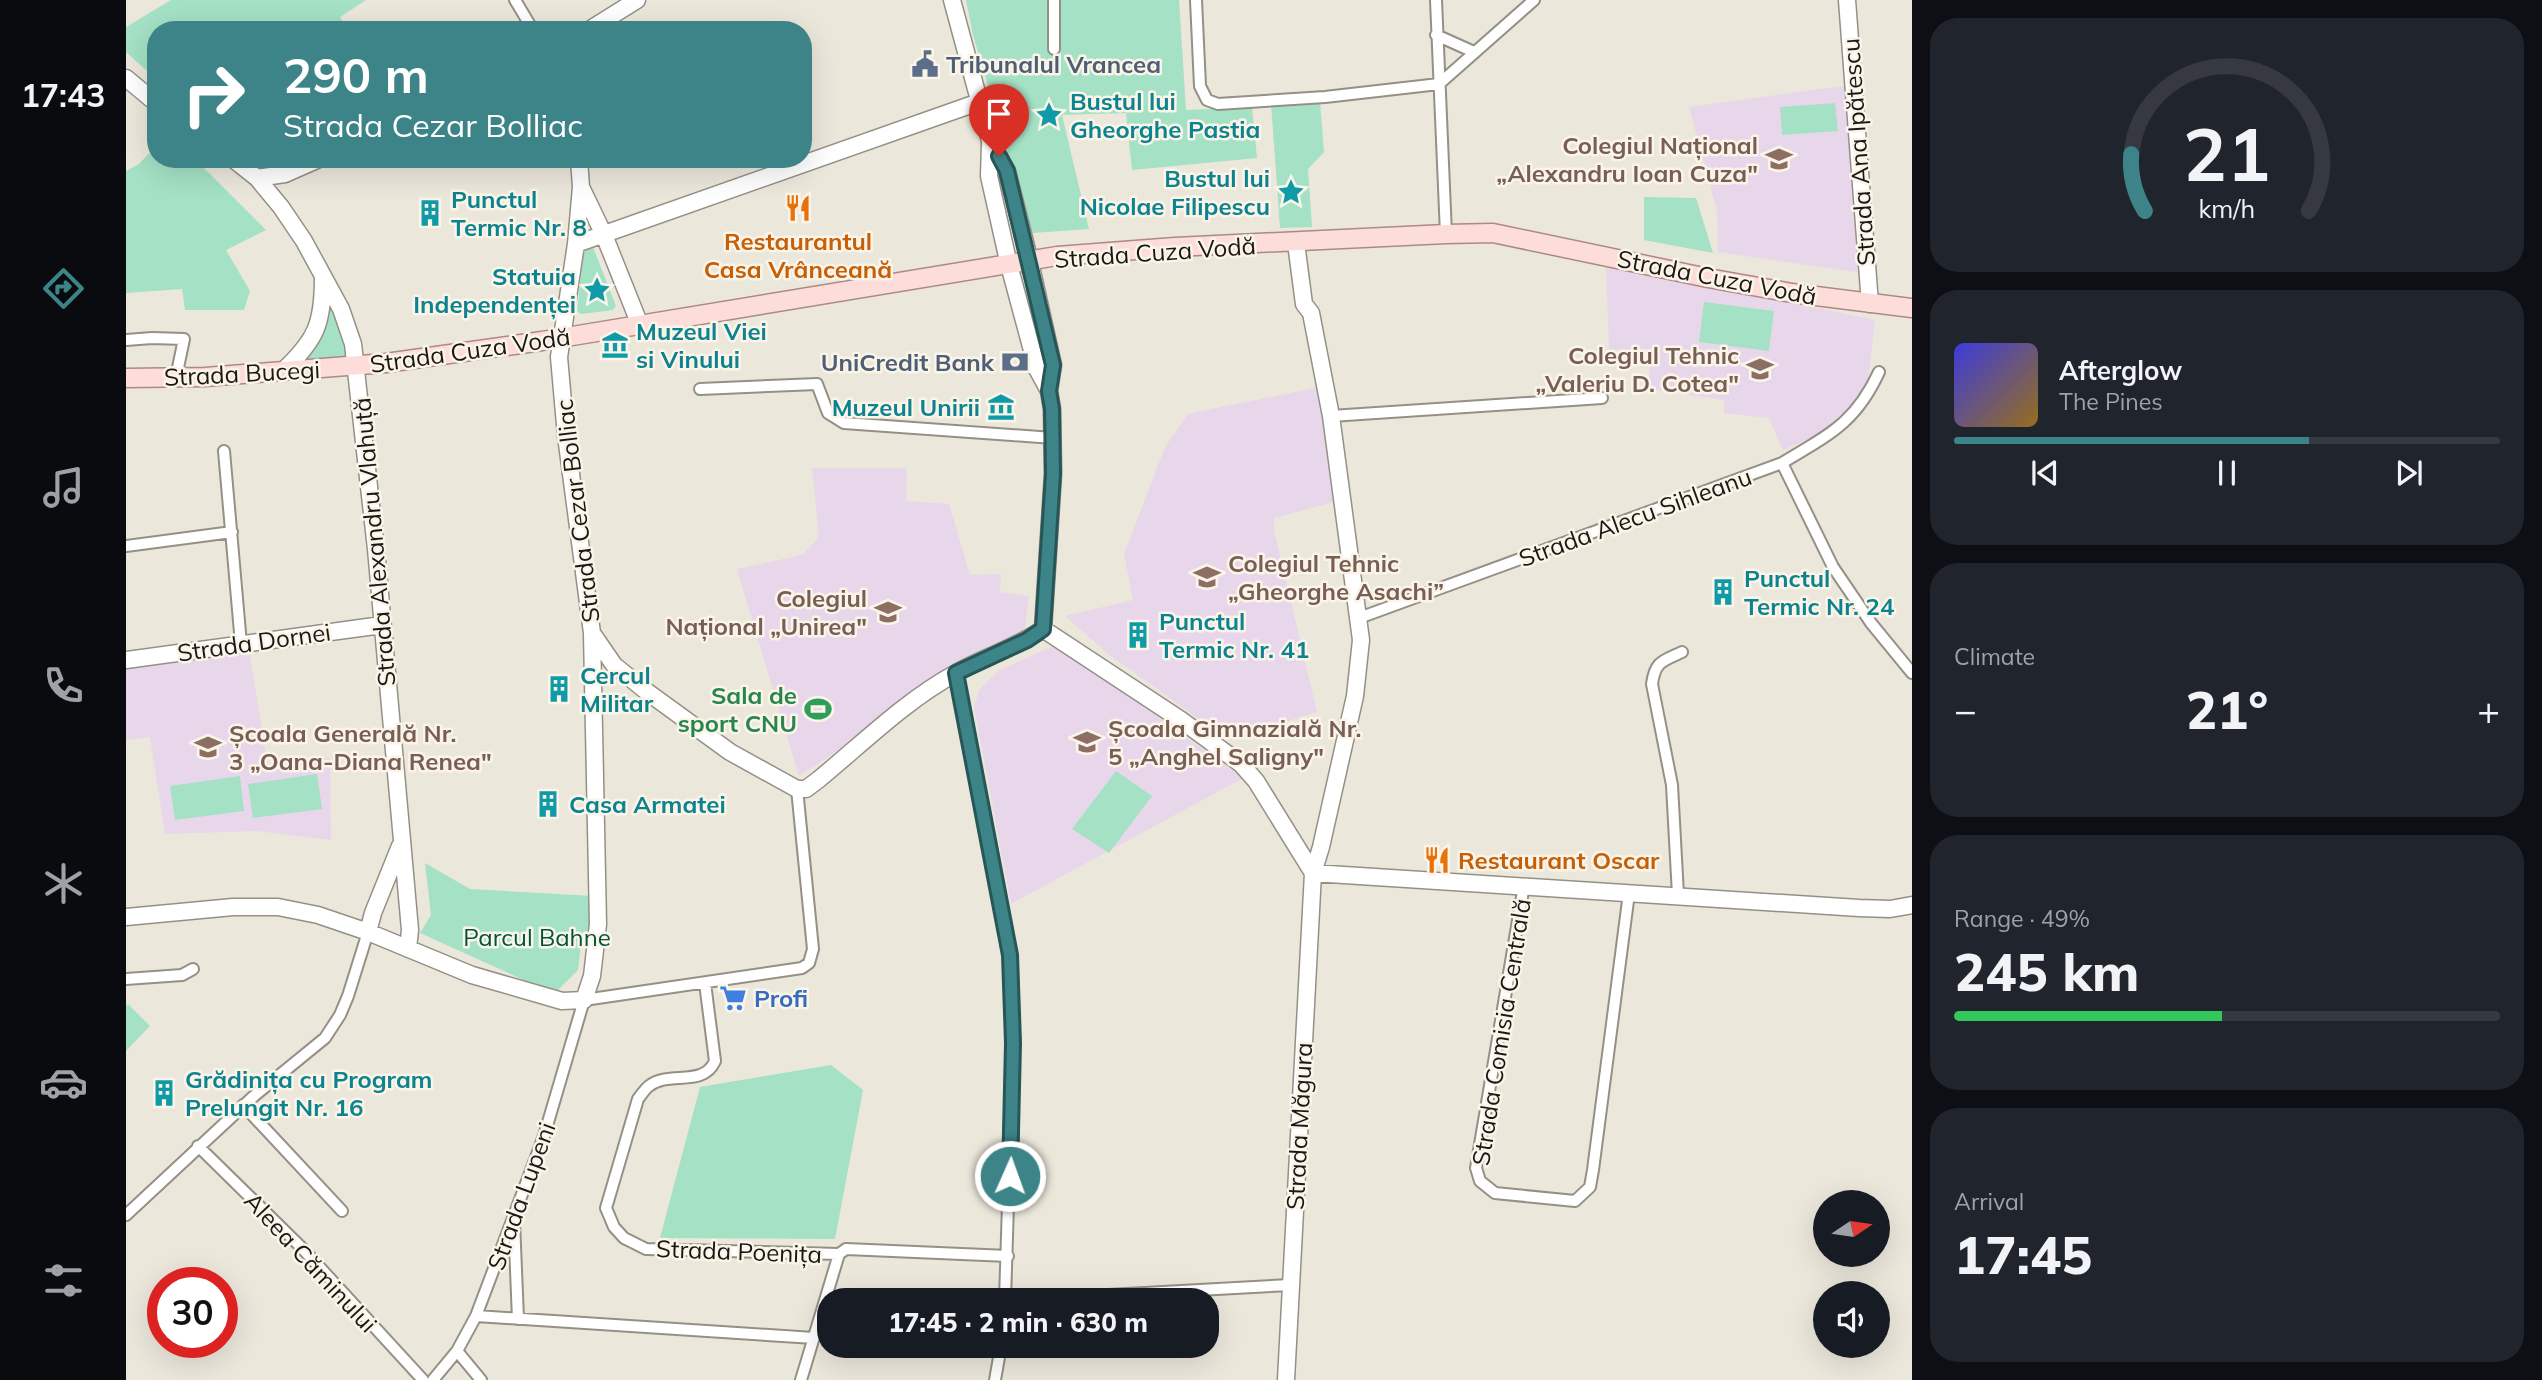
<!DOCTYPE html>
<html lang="en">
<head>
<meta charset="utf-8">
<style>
	:root { --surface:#171b24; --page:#20242c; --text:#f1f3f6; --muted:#9ea1a6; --line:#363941; --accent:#3c8488 }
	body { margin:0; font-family:Mulish,sans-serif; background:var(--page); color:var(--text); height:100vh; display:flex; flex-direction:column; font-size:26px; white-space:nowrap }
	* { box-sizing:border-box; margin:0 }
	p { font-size:23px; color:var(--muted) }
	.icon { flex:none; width:38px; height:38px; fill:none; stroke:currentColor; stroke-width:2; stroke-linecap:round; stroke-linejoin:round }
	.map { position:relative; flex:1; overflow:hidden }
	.drawer { display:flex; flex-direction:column; gap:18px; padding:18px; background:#0d0f14; width:630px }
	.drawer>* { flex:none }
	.hud { position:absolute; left:21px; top:21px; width:665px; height:147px; border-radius:28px; box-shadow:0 7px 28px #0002; background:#3c8488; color:#fff; overflow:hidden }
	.needle { width:46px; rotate:77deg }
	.tools { position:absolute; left:1687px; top:1190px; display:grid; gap:14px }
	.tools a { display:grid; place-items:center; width:77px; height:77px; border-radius:50%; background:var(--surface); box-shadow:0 7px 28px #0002; font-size:35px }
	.speed { position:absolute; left:21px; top:1267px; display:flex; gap:14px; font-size:35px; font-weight:700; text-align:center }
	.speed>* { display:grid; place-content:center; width:91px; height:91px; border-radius:50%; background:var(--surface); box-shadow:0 7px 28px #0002; line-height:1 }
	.speed .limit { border:10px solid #d22; background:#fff; color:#111 }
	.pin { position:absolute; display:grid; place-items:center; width:60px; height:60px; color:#fff; margin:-72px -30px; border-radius:50% 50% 50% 0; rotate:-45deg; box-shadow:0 0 7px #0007 }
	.pin .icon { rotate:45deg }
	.me { position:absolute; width:77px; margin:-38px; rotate:2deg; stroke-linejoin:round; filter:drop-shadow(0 0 5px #0008) }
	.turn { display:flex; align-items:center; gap:24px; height:147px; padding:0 21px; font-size:32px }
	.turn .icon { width:91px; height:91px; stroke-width:2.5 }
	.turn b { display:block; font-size:49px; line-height:60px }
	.big { font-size:52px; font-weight:800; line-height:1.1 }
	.drawer .widget { flex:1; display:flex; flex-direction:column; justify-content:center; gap:10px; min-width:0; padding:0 24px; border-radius:28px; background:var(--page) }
	.drawer .dial { align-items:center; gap:0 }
	.dial svg { height:182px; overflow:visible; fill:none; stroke:var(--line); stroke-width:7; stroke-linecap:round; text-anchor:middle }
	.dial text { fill:var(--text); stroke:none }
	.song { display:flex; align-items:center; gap:21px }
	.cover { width:84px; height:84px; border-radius:10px; background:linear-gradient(135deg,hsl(240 70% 55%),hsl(40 70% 35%)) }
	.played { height:7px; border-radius:4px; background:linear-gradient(90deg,var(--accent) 65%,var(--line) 65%) }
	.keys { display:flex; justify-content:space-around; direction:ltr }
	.heat { display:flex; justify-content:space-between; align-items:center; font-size:38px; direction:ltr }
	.charge { height:10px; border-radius:5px; background:linear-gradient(90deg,#34c759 49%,var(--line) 0) }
	.trip { position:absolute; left:691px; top:1288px; width:402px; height:70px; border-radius:28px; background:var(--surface); box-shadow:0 7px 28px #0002; font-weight:800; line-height:70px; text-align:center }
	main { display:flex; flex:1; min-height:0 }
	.menu { display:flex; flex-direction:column; width:126px; justify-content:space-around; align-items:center; background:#090b0e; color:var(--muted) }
	.menu .icon { width:49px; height:49px }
	.menu .on { color:var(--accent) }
	.menu b { font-size:32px; color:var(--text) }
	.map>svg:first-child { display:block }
	.education { fill:#e8d7ea }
	.green { fill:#a4e1c5 }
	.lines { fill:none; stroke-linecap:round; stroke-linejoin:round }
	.street-casing { stroke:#959086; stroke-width:14 }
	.secondary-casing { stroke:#959086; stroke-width:19 }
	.primary-casing { stroke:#ac8984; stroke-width:21 }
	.street { stroke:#fff; stroke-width:10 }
	.secondary { stroke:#fff; stroke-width:16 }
	.primary { stroke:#fdddd9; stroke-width:18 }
	.route-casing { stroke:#275658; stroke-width:18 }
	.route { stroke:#3c8488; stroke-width:12 }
	.labels { text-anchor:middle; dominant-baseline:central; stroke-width:5; stroke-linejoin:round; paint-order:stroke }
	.service-label { font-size:24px; font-weight:bold; fill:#4e5e75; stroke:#faf4e9; text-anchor:start }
	.culture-label { font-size:24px; font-weight:bold; fill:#0d838f; stroke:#faf4e9; text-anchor:start }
	.education-label { font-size:24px; font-weight:bold; fill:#785e54; stroke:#faf4e9; text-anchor:end }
	.street-label { font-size:24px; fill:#1a1814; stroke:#faf4e9 }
	.food-label { font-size:24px; font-weight:bold; fill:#c56008; stroke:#faf4e9 }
	.leisure-label { font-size:24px; font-weight:bold; fill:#27864d; stroke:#faf4e9; text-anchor:end }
	.park-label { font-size:24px; fill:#01543b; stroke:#faf4e9 }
	.shop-label { font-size:24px; font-weight:bold; fill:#366cbe; stroke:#faf4e9; text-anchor:start }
</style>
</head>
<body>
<main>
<nav class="menu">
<b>17:43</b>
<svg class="icon on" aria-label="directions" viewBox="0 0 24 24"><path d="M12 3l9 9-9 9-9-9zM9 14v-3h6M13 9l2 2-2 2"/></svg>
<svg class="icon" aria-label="music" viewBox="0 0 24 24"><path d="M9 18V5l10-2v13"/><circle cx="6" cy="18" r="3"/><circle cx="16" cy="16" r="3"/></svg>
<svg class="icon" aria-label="phone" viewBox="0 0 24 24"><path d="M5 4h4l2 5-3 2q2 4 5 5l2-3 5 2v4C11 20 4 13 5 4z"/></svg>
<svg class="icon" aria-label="climate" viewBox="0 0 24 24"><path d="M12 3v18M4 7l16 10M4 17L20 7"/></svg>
<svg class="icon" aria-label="car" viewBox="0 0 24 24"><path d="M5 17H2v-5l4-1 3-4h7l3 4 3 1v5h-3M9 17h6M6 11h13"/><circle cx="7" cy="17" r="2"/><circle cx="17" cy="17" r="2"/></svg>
<svg class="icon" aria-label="filters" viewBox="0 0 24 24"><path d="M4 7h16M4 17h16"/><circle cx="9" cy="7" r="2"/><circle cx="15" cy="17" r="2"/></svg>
</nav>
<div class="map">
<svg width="1786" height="1380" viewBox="0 0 1786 1380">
	<rect width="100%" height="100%" fill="#ece7db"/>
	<path class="education" d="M1724 85 1737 273 1592 252 1591 211 1563 107Z
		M1480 264 1749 320 1740 398 1709 428 1657 450 1643 418 1598 413V400L1523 389 1524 349 1483 350Z
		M1194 387 1211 501 1148 518V530L1191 712 1102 740 981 653 939 616 1007 600 998 554 1039 447 1062 414Z
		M686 468H781L780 501 823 504 844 575 875 574 874 592 903 596 899 628 673 776 611 569 676 555 693 537Z
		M931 644 1117 778 885 904 848 707 853 690 872 671Z
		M123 649 142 767 204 758 205 840 130 831 39 834 24 737 0 740V666Z"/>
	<path class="green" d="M45 0H240L214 17 221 30H30V79L0 52V27Z
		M840 0H921L922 27 927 56 935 55 934 0H1053L1060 110 1126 107 1131 158 1006 170 1000 113 936 115 963 229 906 233 847 35Z
		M1194 101 1198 152 1182 169 1186 227 1154 228 1145 103Z
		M1709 103 1712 131 1656 135 1654 107Z
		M30 146V159H68L71 161 140 230 100 250 124 291 118 310H59L56 289 0 293V171L13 164Z
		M1518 197 1570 198 1587 253 1518 240Z
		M467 247 490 306 487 310 455 314 451 311 458 249Z
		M197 275 231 366 156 372 175 354Z
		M1578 302 1648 311 1643 351 1573 342Z
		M990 771 1026 796 983 853 946 829Z
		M191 774 196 809 127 818 122 784Z
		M114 776 118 811 49 820 44 786Z
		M299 863 344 889 467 896 465 930 456 935 452 970 432 990 422 991 294 933 305 915Z
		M2 1004 24 1026 0 1051V1006Z
		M705 1065 737 1090 709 1239 534 1238 574 1087Z"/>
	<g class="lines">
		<defs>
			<path id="street" d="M389 0 407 30
				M928 0V49
				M1070 0 1074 86 1081 100 1092 104 1199 97 1313 84 1408 0
				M1310 0 1320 234
				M1310 35 1348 52
				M0 340 26 338 58 339 50 377
				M574 389 691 384 702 413 718 423 927 438
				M1205 416 1476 398
				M98 451 115 644
				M1656 463 1707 567 1745 623 1786 673
				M0 546 106 532
				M1233 618 1656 463C1702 435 1729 424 1753 372
				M830 673 884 955 887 1043 879 1300
				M1398 885 1350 1168 1354 1181 1369 1193 1449 1201 1464 1187 1467 1170 1503 893
				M1552 895 1546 785 1526 684C1529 661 1537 661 1556 652
				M0 979 56 975 67 969
				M579 983 589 1061C577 1088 543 1070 523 1086 519 1089 515 1095 512 1099L480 1208 488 1227 498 1238 520 1249 713 1254 720 1249 882 1256
				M117 1105 216 1211
				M72 1146 176 1248 297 1380
				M0 1215 128 1096 199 1038 214 1015 222 996 242 932
				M388 1221 392 1319
				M888 1300 1164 1285
				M350 1316 688 1338
				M331 1351 355 1380
				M307 1380 331 1351 350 1316 418 1136 458 1000 676 968 683 963 687 949 671 789
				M675 1380 713 1254
				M869 1380 875 1346"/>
			<path id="secondary" d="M826 0 864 141 881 171 904 262 927 365 923 391 926 409 927 474 917 629
				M1721 0 1744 304
				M463 30 511 0
				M0 78 30 103
				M864 143 863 176 883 265 911 369 923 391
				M107 159 131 178 155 207 178 241 215 309 227 344 250 549 284 930 282 949
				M131 178 159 174 193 159
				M456 189 478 235 514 325
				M450 244 853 102
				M156 372C190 340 197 324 197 278
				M917 629 1055 720 1115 764 1130 781 1187 873
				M466 633 488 665 520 691 604 752 671 789H680L692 780C737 743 779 701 830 673 858 657 890 648 917 629
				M0 660 256 625
				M1187 873 1733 908 1764 909 1786 905
				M0 917 107 907H152L192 915 242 932 346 975 436 1001 458 1000 466 976 472 924 466 633 440 436 433 357 450 244 455 187 453 159
				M242 932 247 913 274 846
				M1160 1380 1187 873 1195 847 1229 696 1235 640 1205 416 1185 313 1178 304 1170 243"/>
			<path id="primary" d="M0 378 79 377 260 363 416 341 931 256 1049 247 1320 234 1367 233 1582 278 1666 293 1786 308"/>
		</defs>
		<use href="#street" class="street-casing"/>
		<use href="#secondary" class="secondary-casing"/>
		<use href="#primary" class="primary-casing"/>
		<use href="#street" class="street"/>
		<use href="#secondary" class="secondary"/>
		<use href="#primary" class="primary"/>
	</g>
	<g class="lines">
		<defs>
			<path id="route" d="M873 156 881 171 927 365 923 391 926 409 927 474 917 629 901 640 830 673 884 955 887 1043 884 1176"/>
		</defs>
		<use href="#route" class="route-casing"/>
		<use href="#route" class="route"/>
	</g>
	<defs>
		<symbol id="civic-bare" viewBox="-9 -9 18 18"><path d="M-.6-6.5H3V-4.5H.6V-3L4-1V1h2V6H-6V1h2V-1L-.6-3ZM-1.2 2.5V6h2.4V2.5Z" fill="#5c6f8a" stroke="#faf4e9" stroke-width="2.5" paint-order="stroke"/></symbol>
		<symbol id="sight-bare" viewBox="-9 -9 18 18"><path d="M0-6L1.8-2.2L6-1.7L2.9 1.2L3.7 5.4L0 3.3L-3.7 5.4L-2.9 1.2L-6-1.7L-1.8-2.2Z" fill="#0f9aa8" stroke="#faf4e9" stroke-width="2.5" paint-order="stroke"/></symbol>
		<symbol id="university-bare" viewBox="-9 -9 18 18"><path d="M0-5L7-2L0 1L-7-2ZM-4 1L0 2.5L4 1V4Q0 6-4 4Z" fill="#8d6e63" stroke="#faf4e9" stroke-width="2.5" paint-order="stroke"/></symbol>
		<symbol id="restaurant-bare" viewBox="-9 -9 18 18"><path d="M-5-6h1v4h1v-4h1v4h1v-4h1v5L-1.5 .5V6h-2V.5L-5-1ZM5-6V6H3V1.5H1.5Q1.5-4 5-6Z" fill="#e8710a" stroke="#faf4e9" stroke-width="2.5" paint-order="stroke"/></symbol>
		<symbol id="building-bare" viewBox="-9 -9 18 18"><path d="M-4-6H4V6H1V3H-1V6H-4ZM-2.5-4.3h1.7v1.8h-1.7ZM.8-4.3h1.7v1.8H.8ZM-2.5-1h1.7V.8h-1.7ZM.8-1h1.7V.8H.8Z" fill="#0f9aa8" stroke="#faf4e9" stroke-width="2.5" paint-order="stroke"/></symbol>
		<symbol id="museum-bare" viewBox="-9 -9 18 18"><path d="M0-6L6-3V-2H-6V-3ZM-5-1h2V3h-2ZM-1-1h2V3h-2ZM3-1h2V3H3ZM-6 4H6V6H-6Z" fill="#0f9aa8" stroke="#faf4e9" stroke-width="2.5" paint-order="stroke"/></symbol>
		<symbol id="bank-bare" viewBox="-9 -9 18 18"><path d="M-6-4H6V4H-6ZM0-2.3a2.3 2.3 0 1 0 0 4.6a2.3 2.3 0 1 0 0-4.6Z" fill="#5c6f8a" stroke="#faf4e9" stroke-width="2.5" paint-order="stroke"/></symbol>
		<symbol id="school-bare" viewBox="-9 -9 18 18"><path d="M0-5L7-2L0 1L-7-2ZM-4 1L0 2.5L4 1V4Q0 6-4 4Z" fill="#8d6e63" stroke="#faf4e9" stroke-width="2.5" paint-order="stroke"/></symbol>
		<symbol id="stadium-bare" viewBox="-9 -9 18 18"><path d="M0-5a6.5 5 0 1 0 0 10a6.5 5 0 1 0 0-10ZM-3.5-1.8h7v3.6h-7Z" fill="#2e9e5b" stroke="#faf4e9" stroke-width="2.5" paint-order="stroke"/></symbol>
		<symbol id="supermarket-bare" viewBox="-9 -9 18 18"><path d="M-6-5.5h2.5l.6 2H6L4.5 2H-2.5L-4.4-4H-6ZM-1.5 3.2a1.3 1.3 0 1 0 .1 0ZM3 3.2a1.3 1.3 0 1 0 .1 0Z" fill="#3f7fe0" stroke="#faf4e9" stroke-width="2.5" paint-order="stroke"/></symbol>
	</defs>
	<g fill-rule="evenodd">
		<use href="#civic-bare" x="780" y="45" width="38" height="38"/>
		<use href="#sight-bare" x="904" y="96" width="38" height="38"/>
		<use href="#university-bare" x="1634" y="140" width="38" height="38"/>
		<use href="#sight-bare" x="1146" y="173" width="38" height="38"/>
		<use href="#restaurant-bare" x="653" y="189" width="38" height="38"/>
		<use href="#building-bare" x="285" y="194" width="38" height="38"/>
		<use href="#sight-bare" x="452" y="271" width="38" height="38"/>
		<use href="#museum-bare" x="470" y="326" width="38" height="38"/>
		<use href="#bank-bare" x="870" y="343" width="38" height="38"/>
		<use href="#school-bare" x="1615" y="350" width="38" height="38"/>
		<use href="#museum-bare" x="856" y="388" width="38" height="38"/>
		<use href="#school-bare" x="1062" y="558" width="38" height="38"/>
		<use href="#building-bare" x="1578" y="573" width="38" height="38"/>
		<use href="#university-bare" x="743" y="593" width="38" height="38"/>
		<use href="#building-bare" x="993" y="616" width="38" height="38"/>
		<use href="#building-bare" x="414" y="670" width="38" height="38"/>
		<use href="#stadium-bare" x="673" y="690" width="38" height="38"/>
		<use href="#school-bare" x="942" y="723" width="38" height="38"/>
		<use href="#school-bare" x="63" y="728" width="38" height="38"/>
		<use href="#building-bare" x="403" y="785" width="38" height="38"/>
		<use href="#restaurant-bare" x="1292" y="841" width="38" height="38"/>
		<use href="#supermarket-bare" x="588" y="979" width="38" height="38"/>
		<use href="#building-bare" x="19" y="1074" width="38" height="38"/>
	</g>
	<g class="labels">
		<g class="service-label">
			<text x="820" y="64">Tribunalul Vrancea</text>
			<text x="868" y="362" text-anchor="end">UniCredit Bank</text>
		</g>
		<g class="culture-label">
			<text x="944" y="101">Bustul lui<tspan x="944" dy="28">Gheorghe Pastia</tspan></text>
			<text x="1144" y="178" text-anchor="end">Bustul lui<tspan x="1144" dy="28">Nicolae Filipescu</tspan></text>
			<text x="325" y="199">Punctul<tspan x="325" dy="28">Termic Nr. 8</tspan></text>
			<text x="450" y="276" text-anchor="end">Statuia<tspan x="450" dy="28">Independenței</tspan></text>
			<text x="510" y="331">Muzeul Viei<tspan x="510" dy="28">si Vinului</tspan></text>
			<text x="854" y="407" text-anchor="end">Muzeul Unirii</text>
			<text x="1618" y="578">Punctul<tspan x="1618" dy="28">Termic Nr. 24</tspan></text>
			<text x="1033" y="621">Punctul<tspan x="1033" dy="28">Termic Nr. 41</tspan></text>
			<text x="454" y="675">Cercul<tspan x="454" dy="28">Militar</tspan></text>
			<text x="443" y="804">Casa Armatei</text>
			<text x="59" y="1079">Grădinița cu Program<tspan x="59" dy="28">Prelungit Nr. 16</tspan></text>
		</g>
		<g class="education-label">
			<text x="1632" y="145">Colegiul Național<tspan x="1632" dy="28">„Alexandru Ioan Cuza"</tspan></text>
			<text x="1613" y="355">Colegiul Tehnic<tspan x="1613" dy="28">„Valeriu D. Cotea"</tspan></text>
			<text x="1102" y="563" text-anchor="start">Colegiul Tehnic<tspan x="1102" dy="28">„Gheorghe Asachi”</tspan></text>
			<text x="741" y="598">Colegiul<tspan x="741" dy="28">Național „Unirea"</tspan></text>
			<text x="982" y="728" text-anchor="start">Școala Gimnazială Nr.<tspan x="982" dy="28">5 „Anghel Saligny"</tspan></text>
			<text x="103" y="733" text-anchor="start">Școala Generală Nr.<tspan x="103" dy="28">3 „Oana-Diana Renea"</tspan></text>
		</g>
		<g class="street-label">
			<text transform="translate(1732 152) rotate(-94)">Strada Ana Ipătescu</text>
			<text transform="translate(1029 252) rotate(-4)">Strada Cuza Vodă</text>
			<text transform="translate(1591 277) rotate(11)">Strada Cuza Vodă</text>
			<text transform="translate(344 350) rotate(-8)">Strada Cuza Vodă</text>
			<text transform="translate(116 373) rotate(-3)">Strada Bucegi</text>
			<text transform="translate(451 511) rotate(-97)">Strada Cezar Bolliac</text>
			<text transform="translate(1509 517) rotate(-20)">Strada Alecu Sihleanu</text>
			<text transform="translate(248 542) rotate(-95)">Strada Alexandru Vlahuță</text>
			<text transform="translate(128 642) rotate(-8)">Strada Dornei</text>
			<text transform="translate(1375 1032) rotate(-81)">Strada Comisia Centrală</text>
			<text transform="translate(1173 1126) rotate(-87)">Strada Măgura</text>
			<text transform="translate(395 1196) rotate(-70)">Strada Lupeni</text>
			<text transform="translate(613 1251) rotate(2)">Strada Poenița</text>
			<text transform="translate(185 1262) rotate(47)">Aleea Căminului</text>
		</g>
		<g class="food-label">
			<text x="672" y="241">Restaurantul<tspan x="672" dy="28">Casa Vrânceană</tspan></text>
			<text x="1332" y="860" text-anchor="start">Restaurant Oscar</text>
		</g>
		<g class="leisure-label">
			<text x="671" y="695">Sala de<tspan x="671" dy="28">sport CNU</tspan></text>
		</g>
		<g class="park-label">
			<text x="411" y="937">Parcul Bahne</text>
		</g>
		<g class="shop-label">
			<text x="628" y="998">Profi</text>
		</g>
	</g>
</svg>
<div class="tools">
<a><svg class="needle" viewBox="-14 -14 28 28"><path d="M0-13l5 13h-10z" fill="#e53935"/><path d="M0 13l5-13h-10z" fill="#9ea1a6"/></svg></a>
<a><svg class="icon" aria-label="sound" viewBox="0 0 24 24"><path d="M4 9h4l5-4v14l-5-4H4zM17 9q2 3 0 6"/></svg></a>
</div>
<div class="speed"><div class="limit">30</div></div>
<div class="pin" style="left:873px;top:156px;background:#d93025"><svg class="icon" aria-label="arrive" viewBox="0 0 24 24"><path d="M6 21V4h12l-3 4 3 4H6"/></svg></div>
<svg class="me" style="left:884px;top:1176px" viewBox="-20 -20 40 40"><circle r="17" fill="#3c8488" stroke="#fff" stroke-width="3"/><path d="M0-11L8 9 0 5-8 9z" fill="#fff"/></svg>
<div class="trip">17:45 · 2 min · 630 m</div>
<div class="hud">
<div class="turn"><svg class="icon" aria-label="right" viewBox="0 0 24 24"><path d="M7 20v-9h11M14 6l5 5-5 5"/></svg><div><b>290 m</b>Strada Cezar Bolliac</div></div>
</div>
</div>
<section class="drawer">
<div class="widget dial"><svg viewBox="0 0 100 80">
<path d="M14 69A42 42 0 1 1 86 69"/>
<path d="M14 69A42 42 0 0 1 8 44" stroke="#3c8488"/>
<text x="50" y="56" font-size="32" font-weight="700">21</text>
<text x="50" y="72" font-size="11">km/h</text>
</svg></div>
<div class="widget">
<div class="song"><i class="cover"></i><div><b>Afterglow</b><p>The Pines</p></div></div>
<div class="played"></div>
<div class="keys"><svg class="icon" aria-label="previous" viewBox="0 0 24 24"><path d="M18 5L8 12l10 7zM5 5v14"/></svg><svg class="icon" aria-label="pause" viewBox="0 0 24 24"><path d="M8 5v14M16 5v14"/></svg><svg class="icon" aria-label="next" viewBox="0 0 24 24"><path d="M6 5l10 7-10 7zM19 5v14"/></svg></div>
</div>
<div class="widget"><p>Climate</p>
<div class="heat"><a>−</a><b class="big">21°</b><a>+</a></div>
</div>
<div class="widget"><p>Range · 49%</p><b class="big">245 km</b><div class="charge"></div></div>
<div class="widget"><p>Arrival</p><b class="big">17:45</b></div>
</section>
</main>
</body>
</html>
